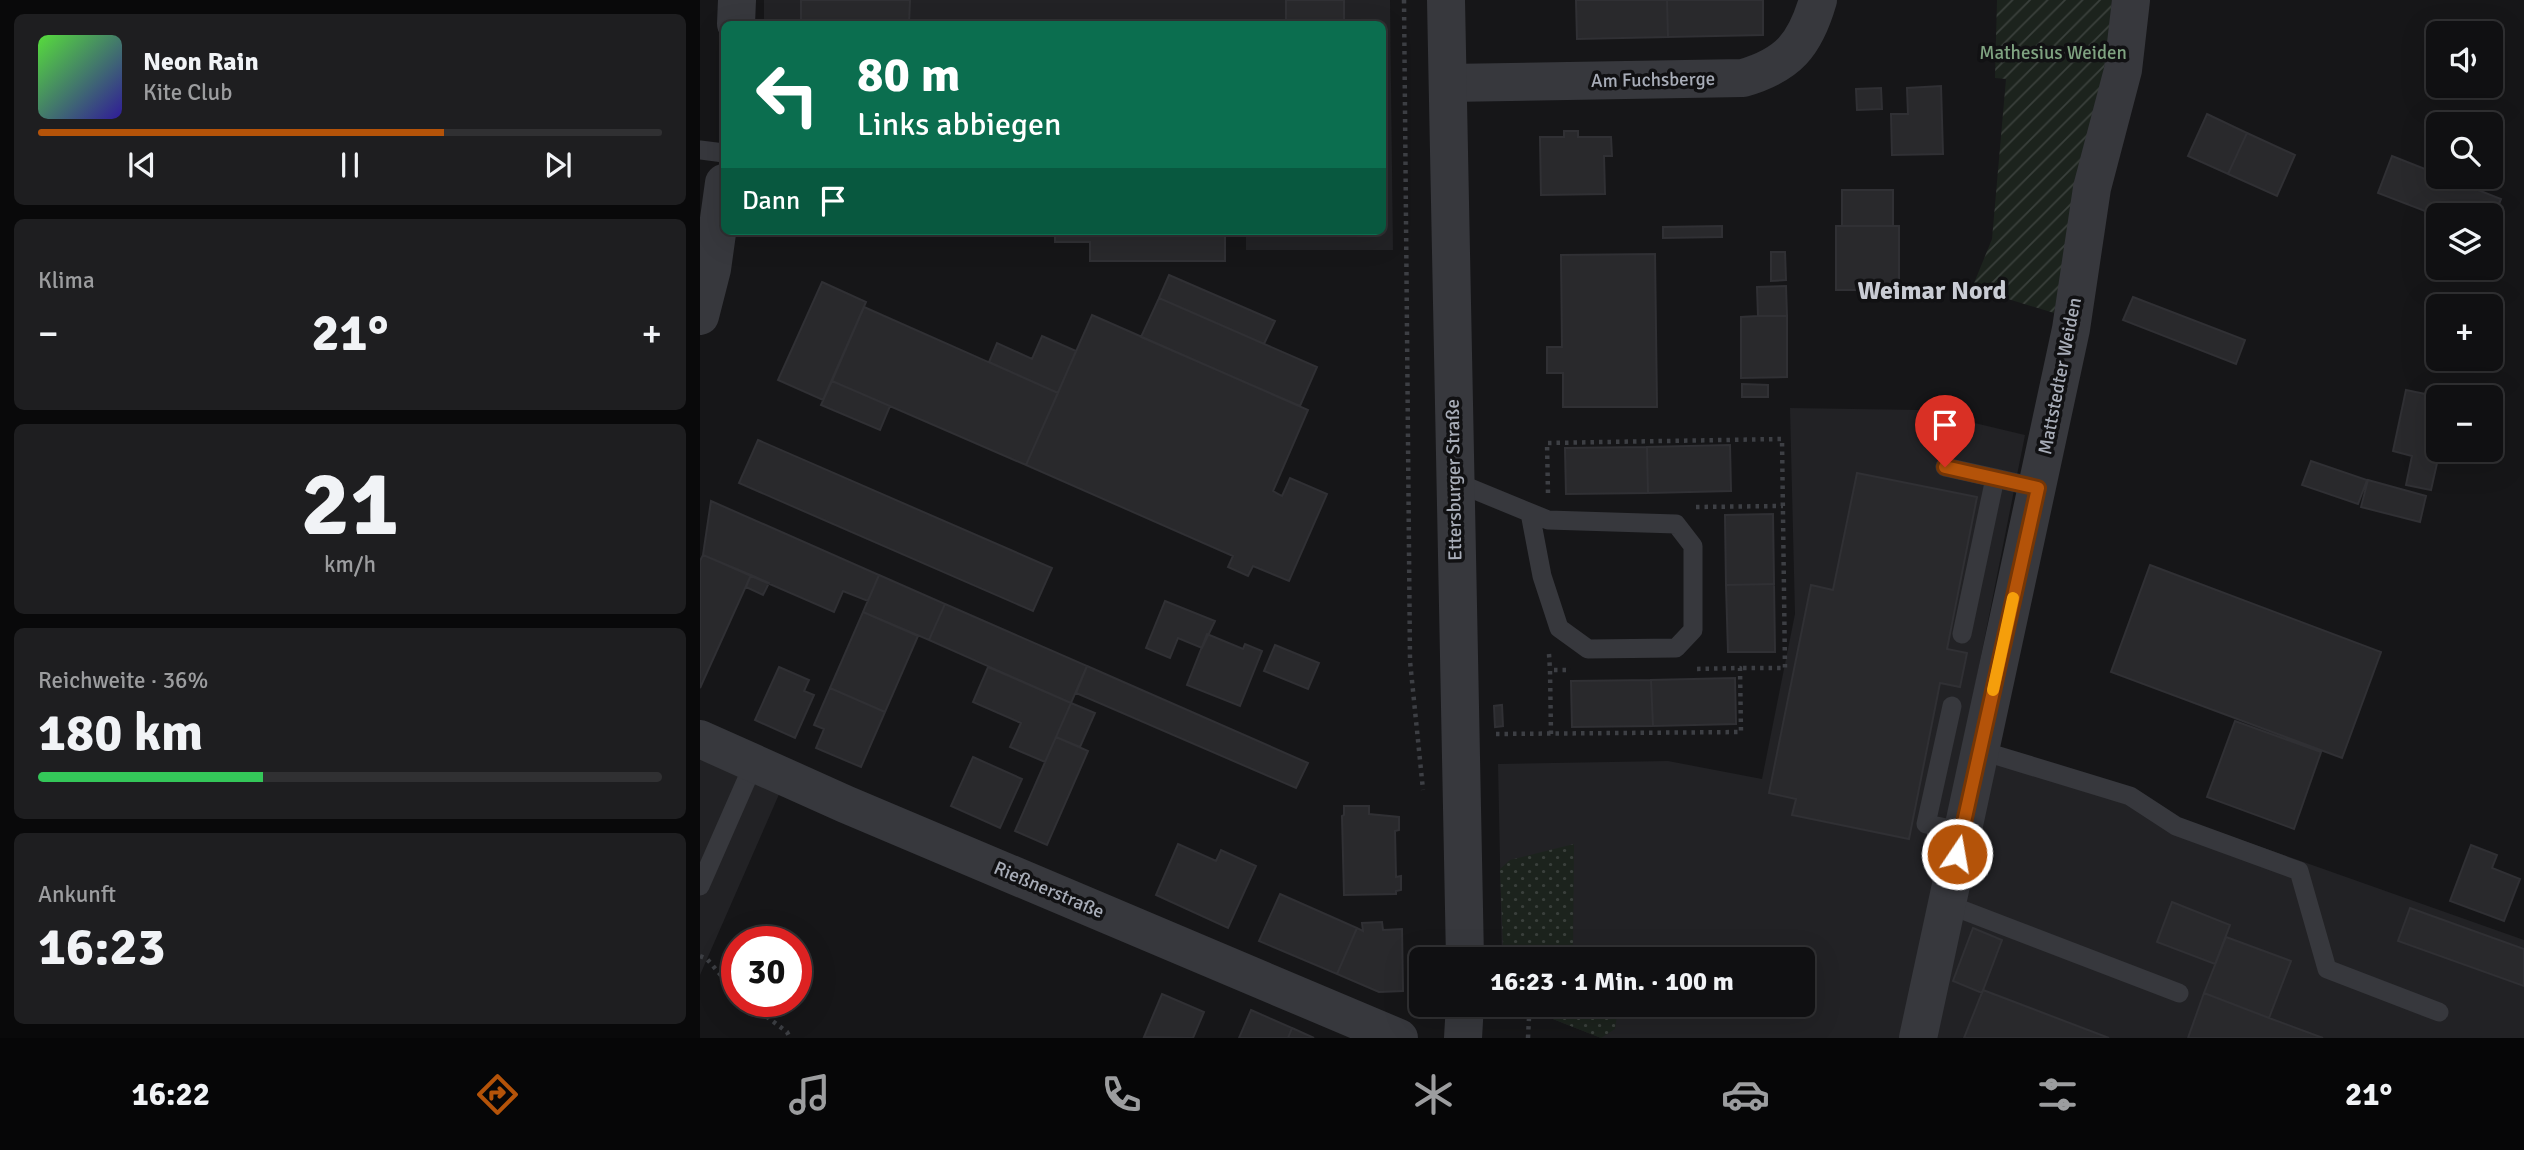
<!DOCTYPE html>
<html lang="de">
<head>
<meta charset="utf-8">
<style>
	:root { --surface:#101012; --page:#1e1e20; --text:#f1f3f6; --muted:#9c9d9f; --line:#303032; --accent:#b45309 }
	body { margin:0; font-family:Signika,sans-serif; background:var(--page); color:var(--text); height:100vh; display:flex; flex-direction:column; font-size:26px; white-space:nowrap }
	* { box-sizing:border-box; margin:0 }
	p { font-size:23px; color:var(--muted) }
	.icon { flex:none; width:38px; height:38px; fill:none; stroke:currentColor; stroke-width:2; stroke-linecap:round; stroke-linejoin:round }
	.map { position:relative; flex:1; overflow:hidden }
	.side { display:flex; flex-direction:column; gap:14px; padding:14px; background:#09090a; width:700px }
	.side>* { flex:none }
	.banner { position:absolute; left:21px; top:21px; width:665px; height:214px; border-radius:10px; box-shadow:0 7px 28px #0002,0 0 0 2px var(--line); background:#0b6e4f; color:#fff; overflow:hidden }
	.controls { position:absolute; left:1726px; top:21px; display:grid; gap:14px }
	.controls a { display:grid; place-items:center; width:77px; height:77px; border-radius:10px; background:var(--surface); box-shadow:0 7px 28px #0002,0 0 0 2px var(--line); font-size:35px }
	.speed { position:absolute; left:21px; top:926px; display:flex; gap:14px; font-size:35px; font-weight:700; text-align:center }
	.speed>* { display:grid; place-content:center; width:91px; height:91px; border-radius:50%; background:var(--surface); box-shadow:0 7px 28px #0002,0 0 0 2px var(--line); line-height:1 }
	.speed .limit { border:10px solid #d22; background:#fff; color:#111 }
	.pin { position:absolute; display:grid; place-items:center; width:60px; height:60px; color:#fff; margin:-72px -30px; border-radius:50% 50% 50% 0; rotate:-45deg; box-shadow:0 0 7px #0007 }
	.pin .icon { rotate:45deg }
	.me { position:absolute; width:77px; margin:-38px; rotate:12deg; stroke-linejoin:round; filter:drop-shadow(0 0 5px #0008) }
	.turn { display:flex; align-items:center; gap:24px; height:147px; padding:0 21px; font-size:32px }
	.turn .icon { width:91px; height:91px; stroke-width:2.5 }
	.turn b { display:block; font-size:49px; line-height:60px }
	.then { display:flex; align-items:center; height:66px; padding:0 21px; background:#0003; gap:14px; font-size:26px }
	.big { font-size:52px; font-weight:800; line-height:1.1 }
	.side .tile { flex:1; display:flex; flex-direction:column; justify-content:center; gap:10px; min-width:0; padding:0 24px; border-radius:10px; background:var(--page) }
	.side .dial { align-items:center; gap:0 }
	.dial b { font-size:91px; line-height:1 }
	.song { display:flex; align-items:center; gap:21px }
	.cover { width:84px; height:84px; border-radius:10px; background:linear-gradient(135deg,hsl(110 70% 55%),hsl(250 70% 35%)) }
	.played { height:7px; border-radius:4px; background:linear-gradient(90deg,var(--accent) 65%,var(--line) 65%) }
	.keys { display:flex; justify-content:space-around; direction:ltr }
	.heat { display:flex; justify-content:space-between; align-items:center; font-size:38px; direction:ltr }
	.charge { height:10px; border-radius:5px; background:linear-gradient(90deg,#34c759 36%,var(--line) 0) }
	.trip { position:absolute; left:709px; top:947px; width:406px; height:70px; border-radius:10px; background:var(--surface); box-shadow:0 7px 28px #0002,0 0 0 2px var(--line); font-weight:800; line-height:70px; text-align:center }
	.menu { display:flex; height:112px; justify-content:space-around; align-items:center; background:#060607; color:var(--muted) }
	.menu .icon { width:49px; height:49px }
	.menu .selected { color:var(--accent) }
	.menu b { font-size:32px; color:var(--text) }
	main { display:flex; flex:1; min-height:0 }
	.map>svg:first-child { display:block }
	.built { fill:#222225 }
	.grass { fill:url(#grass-dots) }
	.garden { fill:url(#garden-furrows) }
	.building { fill:#29292c; stroke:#303034; stroke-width:2 }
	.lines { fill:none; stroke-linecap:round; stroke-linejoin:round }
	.path { stroke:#3d3f44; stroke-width:4.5; stroke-dasharray:3.5 5; stroke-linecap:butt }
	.service { stroke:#37383d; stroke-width:19 }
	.minor { stroke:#37383d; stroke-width:38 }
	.tertiary { stroke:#37383d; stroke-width:38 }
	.route-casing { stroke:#753606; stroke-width:18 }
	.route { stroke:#b45309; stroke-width:12 }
	.slow { stroke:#f59e0b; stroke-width:12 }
	.labels { text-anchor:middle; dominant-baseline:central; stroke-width:7; stroke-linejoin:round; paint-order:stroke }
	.park-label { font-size:19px; fill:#7fa381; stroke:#111113 }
	.street-label { font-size:19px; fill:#a8adb8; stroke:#111113 }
	.district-label { font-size:26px; font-weight:bold; fill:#c9ccd4; stroke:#111113 }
</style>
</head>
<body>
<main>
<section class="side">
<div class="tile">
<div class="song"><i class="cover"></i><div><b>Neon Rain</b><p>Kite Club</p></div></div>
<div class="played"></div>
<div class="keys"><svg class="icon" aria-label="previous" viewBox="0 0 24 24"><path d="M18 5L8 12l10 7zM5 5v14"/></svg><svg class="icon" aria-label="pause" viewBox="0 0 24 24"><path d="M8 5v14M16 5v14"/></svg><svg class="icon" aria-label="next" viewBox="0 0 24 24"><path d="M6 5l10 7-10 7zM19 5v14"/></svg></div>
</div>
<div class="tile"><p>Klima</p>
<div class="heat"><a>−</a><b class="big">21°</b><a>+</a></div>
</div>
<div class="tile dial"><b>21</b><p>km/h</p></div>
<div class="tile"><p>Reichweite · 36%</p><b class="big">180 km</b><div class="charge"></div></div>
<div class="tile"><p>Ankunft</p><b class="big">16:23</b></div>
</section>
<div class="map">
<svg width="1824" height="1038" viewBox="0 0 1824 1038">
	<defs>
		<pattern id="grass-dots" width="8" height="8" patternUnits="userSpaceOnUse" patternTransform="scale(1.75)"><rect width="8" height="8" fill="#1c231d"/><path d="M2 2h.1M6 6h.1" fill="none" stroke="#3a403c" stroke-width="1.8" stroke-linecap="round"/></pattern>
		<pattern id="garden-furrows" width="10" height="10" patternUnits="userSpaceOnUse" patternTransform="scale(1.75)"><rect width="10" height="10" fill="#1c231d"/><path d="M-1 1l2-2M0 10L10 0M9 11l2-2" fill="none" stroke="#3a403c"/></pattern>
	</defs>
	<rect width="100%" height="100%" fill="#161618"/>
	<path class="built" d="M64 0H690L693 250H546V231H682V24H64Z
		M1090 408 1220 410 1325 435 1264 742 1824 940V1038H901L840 1014 831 1005 1102 1004V959H802L798 764 968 761 1062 779 1095 614Z
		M0 723 91 767 0 975Z"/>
	<path class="grass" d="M874 844 873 959H835L803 946 800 869 810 860Z
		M841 1005H913L918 1009 915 1029 901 1038 840 1014Z"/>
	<path class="garden" d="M1297 0H1412L1407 54 1354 313 1272 288 1292 239 1306 79 1295 78Z"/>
	<path class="building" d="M101 0H210L209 24H101Z
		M586 0H644V24H586Z
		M876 0H967L968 37 877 39Z
		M967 0H1063V35L968 37Z
		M1241 86 1243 154 1192 155 1191 114H1208L1207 88Z
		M1181 88 1182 109 1157 110 1156 89Z
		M1507 114 1547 133 1528 174 1488 156Z
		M864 131H878V137H911L912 156H904L905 194 841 195 840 137H864Z
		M1547 133 1595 155 1577 196 1528 174Z
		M1692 156 1801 199 1790 226V215L1738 216 1678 193Z
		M1142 190H1193V226H1142Z
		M1022 226V237L963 238V227Z
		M1136 226H1199V290H1136Z
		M355 231H525V261H390V242H355Z
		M1071 252H1085L1086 280 1071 281Z
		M955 254 957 407H863V373H847V347H862L861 255Z
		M469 275 575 321 564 344 459 298Z
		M122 282 166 302 123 400 78 380Z
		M1086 286 1087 316H1058L1057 287Z
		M1433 297 1545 340 1536 364 1423 320Z
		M459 298 617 367 600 406 441 337Z
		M164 307 358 393 326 465 132 381Z
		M392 315 608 410 573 491 582 496 590 478 627 494 589 581 553 566 548 576 528 567 533 556 326 465Z
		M1058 316H1087V377L1041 378V317Z
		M342 336 376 351 358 393 289 362 297 343 332 359Z
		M132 381 190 406 180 430 121 405Z
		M1042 384 1068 385V397H1042Z
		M1706 390 1740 397V450L1731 490 1706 485 1712 456 1693 451Z
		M58 440 352 568 333 611 39 483Z
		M1030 445 1031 491 948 493 947 447Z
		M947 447 948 493 866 494 865 448Z
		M1611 461 1667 480 1658 504 1602 485Z
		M1157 473 1277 497 1247 649 1267 653 1260 687 1240 683 1209 839 1092 815 1096 799 1069 793 1111 585 1133 590Z
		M1668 480 1726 496 1720 522 1661 507Z
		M11 501 179 575 168 601 143 591 134 612 3 555Z
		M1073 514 1074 584 1026 585 1025 515Z
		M3 555 51 575 0 688V561Z
		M1450 565 1681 652 1642 758 1411 672Z
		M51 575 69 583 63 595 46 587Z
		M179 575 245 604 229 640 163 612Z
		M1074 584 1075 652H1028L1026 585Z
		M465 601 515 621 502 648 478 638 470 658 446 648Z
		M245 604 387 666 371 703 229 640Z
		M163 612 218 636 185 712 130 688Z
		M507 634 543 649 545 644 562 651 540 706 487 685Z
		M575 645 619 663 608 689 564 671Z
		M387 666 608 763 596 788 376 693Z
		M79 667 109 680 104 691 114 695 95 738 55 720Z
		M288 667 371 703 345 762 310 747 321 723 273 702Z
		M1035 678 1036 724 953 726 951 680Z
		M951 680 953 726 872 727 871 681Z
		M130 688 185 712 161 767 116 748 124 729 114 725Z
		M371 703 395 713 380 747 356 737Z
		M802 705 803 726 795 727 794 706Z
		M1535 721 1621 752 1594 829 1507 797Z
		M356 737 388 751 347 845 315 831Z
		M273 757 322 779 300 828 251 806Z
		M644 806H669V814L699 817V830L695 831 696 877 701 876V890L696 891V894L644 895 642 816 644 815Z
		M478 844 516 861 521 850 556 866 528 928 456 895Z
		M1771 845 1797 855 1792 868 1820 879 1804 921 1750 901Z
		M580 894 657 928 637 974 559 941Z
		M1472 902 1530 925 1515 964 1457 942Z
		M1710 908 1824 949V986L1698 941Z
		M682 922 683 930 702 929 703 991 679 992 637 974 657 928 663 931 662 923Z
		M1273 928 1302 940 1282 993 1253 981Z
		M1526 937 1591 961 1569 1018 1504 993Z
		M1283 990 1409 1038H1264Z
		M1504 993 1569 1018 1623 1038H1488Z
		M462 994 504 1012 493 1038 444 1037Z
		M551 1010 592 1028 588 1038H539Z
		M592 1028 614 1038H588Z"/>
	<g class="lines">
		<path class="path" d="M704 0 710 661 723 790
			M848 493 847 443 1082 439 1085 668H1040
			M996 507 1083 506
			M849 654 850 670
			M796 734 1041 732 1040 668 994 669
			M851 734 850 670H871
			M0 956 7 959 37 994
			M46 1001 87 1032 90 1038
			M715 1008 721 997
			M828 1038 829 1018"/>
		<path class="service" d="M0 150 24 153
			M1245 467 1295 478
			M753 481 848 520 976 524 993 546V630L976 648 888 649 859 628 842 576 830 513
			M1262 634 1295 478 1338 488
			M1252 706 1226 824 1262 831
			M1279 750 1430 796 1476 826 1599 871 1627 969 1739 1012
			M0 886 54 763
			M1247 904 1479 993"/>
		<path class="minor" d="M36 24 37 0
			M748 83 1043 78C1088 65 1105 45 1118 0
			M0 316 12 269 24 183
			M1218 1038 1371 329 1392 188 1423 70 1431 0"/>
		<path class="tertiary" d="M746 0 765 959
			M0 739 145 804 699 1038
			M763 1038 765 1004"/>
	</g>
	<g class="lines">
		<defs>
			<path id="route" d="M1245 467 1338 488 1257 854"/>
		</defs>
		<use href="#route" class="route-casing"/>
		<use href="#route" class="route"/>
		<path class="slow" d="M1293 690 1313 598"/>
	</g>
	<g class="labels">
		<g class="park-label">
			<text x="1353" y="53">Mathesius Weiden</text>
		</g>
		<g class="street-label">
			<text transform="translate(953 80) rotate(-1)">Am Fuchsberge</text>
			<text transform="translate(1360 376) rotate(-79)">Mattstedter Weiden</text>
			<text transform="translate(754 480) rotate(-91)">Ettersburger Straße</text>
			<text transform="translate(349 890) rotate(23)">Rießnerstraße</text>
		</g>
		<g class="district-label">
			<text x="1232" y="291">Weimar Nord</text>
		</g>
	</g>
</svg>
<div class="controls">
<a><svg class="icon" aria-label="sound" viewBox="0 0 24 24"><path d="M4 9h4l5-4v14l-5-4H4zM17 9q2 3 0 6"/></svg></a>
<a><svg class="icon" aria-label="search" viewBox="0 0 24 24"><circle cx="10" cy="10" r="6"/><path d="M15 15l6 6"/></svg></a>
<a><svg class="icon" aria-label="layers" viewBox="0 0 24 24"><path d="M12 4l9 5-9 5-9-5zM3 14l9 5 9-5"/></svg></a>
<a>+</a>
<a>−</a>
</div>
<div class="speed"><div class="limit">30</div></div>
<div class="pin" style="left:1245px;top:467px;background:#d93025"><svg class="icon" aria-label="arrive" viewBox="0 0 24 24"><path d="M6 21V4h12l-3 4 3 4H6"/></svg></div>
<svg class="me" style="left:1257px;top:854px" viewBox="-20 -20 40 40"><circle r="17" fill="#b45309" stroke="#fff" stroke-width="3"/><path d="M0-11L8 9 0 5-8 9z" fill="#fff"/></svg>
<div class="trip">16:23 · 1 Min. · 100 m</div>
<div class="banner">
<div class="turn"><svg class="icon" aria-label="left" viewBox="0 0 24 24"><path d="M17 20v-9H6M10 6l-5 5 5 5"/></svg><div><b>80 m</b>Links abbiegen</div></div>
<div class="then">Dann<svg class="icon" aria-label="arrive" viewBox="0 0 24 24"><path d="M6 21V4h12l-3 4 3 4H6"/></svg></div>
</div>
</div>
</main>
<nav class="menu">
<b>16:22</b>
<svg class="icon selected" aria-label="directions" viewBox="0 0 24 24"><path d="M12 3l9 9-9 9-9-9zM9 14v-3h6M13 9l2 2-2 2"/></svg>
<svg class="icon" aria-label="music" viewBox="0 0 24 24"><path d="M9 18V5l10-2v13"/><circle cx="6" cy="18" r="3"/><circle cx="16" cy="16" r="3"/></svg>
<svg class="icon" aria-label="phone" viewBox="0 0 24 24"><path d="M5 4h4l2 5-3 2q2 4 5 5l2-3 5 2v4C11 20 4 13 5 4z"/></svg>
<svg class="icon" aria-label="climate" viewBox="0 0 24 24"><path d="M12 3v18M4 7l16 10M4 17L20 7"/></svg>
<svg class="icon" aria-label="car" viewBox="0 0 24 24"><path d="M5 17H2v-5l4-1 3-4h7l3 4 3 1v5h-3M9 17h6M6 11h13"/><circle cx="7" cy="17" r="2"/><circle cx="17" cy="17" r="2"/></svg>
<svg class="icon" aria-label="filters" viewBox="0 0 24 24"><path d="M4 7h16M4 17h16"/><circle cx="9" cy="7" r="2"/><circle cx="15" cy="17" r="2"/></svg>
<b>21°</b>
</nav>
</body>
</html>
